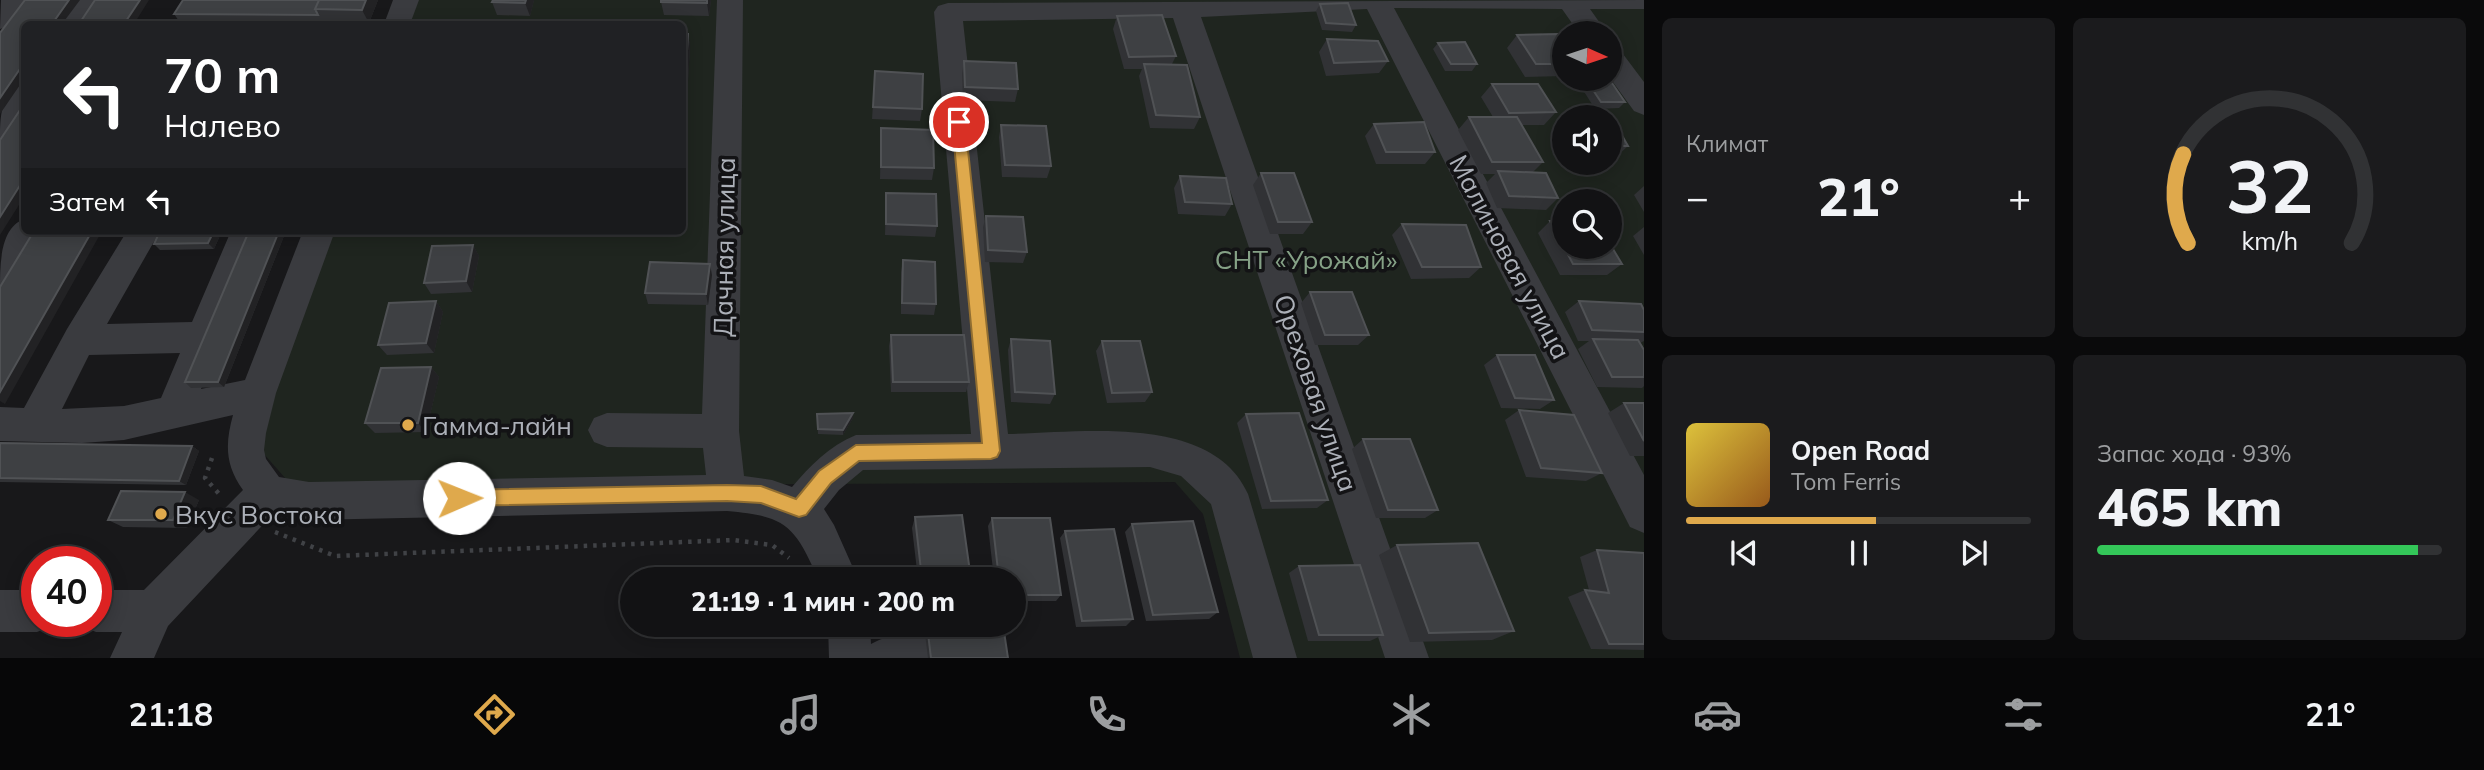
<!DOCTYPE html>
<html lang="ru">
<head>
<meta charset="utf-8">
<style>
	:root { --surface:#121214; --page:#1b1b1d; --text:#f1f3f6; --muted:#9c9ea0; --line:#313234; --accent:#dfa94c }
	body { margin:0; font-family:Mulish,sans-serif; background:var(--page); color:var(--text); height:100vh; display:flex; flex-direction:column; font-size:26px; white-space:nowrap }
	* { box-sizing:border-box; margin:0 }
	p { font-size:23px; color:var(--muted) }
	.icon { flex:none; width:38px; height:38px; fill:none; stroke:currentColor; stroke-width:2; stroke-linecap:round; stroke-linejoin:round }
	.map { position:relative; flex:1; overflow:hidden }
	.drawer { display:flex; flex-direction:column; gap:18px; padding:18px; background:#0a0a0b; width:840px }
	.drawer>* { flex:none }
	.guide { position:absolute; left:21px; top:21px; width:665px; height:214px; border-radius:10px; box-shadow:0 4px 18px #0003,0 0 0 2px var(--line); background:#202124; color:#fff; overflow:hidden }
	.needle { width:46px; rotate:93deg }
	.fabs { position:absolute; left:1552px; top:21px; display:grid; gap:14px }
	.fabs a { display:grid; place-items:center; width:70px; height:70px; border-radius:50%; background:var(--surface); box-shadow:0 4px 18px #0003,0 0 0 2px var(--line); font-size:35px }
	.speed { position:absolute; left:21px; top:546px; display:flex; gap:14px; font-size:35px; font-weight:700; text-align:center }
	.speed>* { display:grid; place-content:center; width:91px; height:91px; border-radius:50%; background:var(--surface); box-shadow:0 4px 18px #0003,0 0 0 2px var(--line); line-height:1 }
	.speed .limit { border:10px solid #d22; background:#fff; color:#111 }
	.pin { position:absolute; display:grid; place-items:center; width:60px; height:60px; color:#fff; margin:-30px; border:4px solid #fff; border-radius:50%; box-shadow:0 2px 7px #0007 }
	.me { position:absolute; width:77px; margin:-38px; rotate:89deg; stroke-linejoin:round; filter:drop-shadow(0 0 5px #0008) }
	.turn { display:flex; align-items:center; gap:24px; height:147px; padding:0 28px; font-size:32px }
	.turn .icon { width:91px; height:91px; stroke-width:2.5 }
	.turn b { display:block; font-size:49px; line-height:60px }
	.then { display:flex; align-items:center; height:66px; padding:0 28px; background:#0003; gap:14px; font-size:26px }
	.big { font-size:52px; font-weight:800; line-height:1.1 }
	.drawer .card { flex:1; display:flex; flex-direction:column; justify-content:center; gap:10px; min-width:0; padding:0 24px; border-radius:10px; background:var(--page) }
	.drawer .dial { align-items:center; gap:0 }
	.dial svg { height:182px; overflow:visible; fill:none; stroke:var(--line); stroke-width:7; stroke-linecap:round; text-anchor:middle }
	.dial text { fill:var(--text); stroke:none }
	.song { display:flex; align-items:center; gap:21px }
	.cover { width:84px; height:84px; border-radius:10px; background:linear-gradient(135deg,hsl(50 70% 55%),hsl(30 70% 35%)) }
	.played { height:7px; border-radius:4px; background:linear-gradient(90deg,var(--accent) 55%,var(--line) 55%) }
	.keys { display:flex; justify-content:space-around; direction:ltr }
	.heat { display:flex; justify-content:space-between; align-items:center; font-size:38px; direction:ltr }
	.charge { height:10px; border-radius:5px; background:linear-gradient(90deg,#34c759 93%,var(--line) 0) }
	.drawer .tiles { flex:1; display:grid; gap:18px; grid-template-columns:repeat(2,1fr) }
	.trip { position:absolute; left:620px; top:567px; width:406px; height:70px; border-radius:35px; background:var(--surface); box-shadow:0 4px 18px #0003,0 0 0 2px var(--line); font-weight:800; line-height:70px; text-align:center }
	.tabs { display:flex; height:112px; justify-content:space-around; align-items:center; background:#070708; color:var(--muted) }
	.tabs .icon { width:49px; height:49px }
	.tabs .on { color:var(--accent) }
	.tabs b { font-size:32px; color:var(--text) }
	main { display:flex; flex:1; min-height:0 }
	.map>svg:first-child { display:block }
	.green { fill:#1f251f; fill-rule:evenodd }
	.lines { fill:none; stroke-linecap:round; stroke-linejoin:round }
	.path { stroke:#404246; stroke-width:4.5; stroke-dasharray:3.5 6; stroke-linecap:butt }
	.minor { fill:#3a3b3f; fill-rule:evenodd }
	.wall { fill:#313235 }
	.shaded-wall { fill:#222224 }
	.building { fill:#3e4043; stroke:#505255; stroke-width:2 }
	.route { fill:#dfa94c; stroke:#916e31; stroke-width:2 }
	.poi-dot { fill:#dfa94c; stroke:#131315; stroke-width:2.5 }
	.labels { text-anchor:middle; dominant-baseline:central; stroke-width:7; stroke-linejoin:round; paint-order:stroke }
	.street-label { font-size:26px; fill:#acb0b8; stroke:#131315 }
	.park-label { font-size:26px; fill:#85a186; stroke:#131315 }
	.poi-label { font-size:26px; fill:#acb0b8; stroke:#131315; text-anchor:start }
</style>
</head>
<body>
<main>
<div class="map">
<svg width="1644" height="658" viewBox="0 0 1644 658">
	<rect width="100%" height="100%" fill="#18181a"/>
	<path class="green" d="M414 0H1644V658H1240L1203 514 1175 482 293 487 256 445 332 231H682V24H405ZM1564 33H1610V79H1564ZM1564 117H1610V163H1564ZM1564 201H1610V247H1564Z"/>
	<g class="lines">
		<path class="path" d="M212 458 205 478 220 495
			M275 532 335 556 733 540 772 545 789 558"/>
		<path class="minor" d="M28 0 10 26 0 29 1 0Z
			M75 0H102L86 24H59Z
			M393 0H419L410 24H384Z
			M717 0H743L739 431 744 476 772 480 792 487C810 466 829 446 856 435L971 434 934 12 938 6 948 3 1644 0V9H1590L1607 33H1579L1562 9 1394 8 1644 475V533L1630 527 1367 9 1201 17 1429 658H1385L1173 18 963 21 1008 434C1080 433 1212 413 1248 494L1297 658H1253L1211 504 1181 476 1150 467 863 470 839 490 824 509 834 525 858 579H818C795 525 785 516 727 511L309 520 274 513 168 626 154 658H110L122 632H96L81 626 79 621H96V590H144L243 490C225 465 225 444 233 415L124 440 82 443 0 441V407L24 408 67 329 127 231H160L107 324 192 322 231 231H263L201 389 245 380 303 231H335L276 393 266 433 264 450 266 459 279 477 309 482 706 475 703 448 607 447 594 442 588 430 594 418 607 413 702 414ZM180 353 161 398 124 406 62 409 89 355Z
			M1610 47 1620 50 1644 82V115L1634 111 1610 78Z
			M24 84V116L11 138 0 141C0 118 0 91 24 84Z
			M24 219V231H43L12 285 0 289C0 264 0 228 24 219Z
			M0 590H37V621H54L52 626 37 632H0Z
			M828 625H870L871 644C892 632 921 631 943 640L949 655 948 658H829Z"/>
	</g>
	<path class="wall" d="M183 0H378L369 23 179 21 174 14Z
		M534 0 530 16 497 15 492 2Z
		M711 0 709 16 664 15 661 2Z
		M1320 4 1356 25 1352 32 1322 30 1316 11Z
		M1117 16 1176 56 1172 64 1200 117 1194 129 1150 128 1139 76 1142 69H1124L1113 29Z
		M682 34H688L690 46 688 81H682Z
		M1517 35 1564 43V76L1525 77 1507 48Z
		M1327 39 1388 61 1379 73 1326 76 1319 52Z
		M1438 43 1477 64 1472 71H1445L1433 49Z
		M964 61 1018 89 1015 102 963 100 962 74Z
		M875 71 922 109 920 121 872 119Z
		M1492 84 1556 112 1544 125H1522L1543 162 1532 173 1558 198 1546 210 1497 208 1486 183 1495 174H1481L1458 130 1469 117H1493L1481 97Z
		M1589 84 1625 102 1619 108 1595 109 1583 90Z
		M1610 118 1628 146 1615 158H1610Z
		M1564 121V144L1557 129Z
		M1374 124 1435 152 1425 164H1376L1365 136Z
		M1001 125 1051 166 1047 178 1002 177 999 137Z
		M881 128 934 168 932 180 880 179Z
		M1261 173 1312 222 1303 234H1270L1253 185Z
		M1180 176 1232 204 1225 216 1178 214 1174 188Z
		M1644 186V212L1634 195Z
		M886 193 937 226 935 237 885 235Z
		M986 216 1027 252 1023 263 985 262 983 227Z
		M1550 221 1622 264 1607 275H1560L1538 233Z
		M1402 224 1481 267 1469 278 1411 279 1392 235Z
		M1644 227V255L1633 236Z
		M222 231 214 249 160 250 154 244Z
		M249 231H286L224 387 191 388 185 382Z
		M372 231H416L415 234 375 235Z
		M473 245 479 256 472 292 431 294 424 283Z
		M903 260 936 304 934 315 901 314V272Z
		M712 275 708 305 648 304 645 293Z
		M1310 292 1369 335 1358 345H1315L1301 303Z
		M436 301 443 312 434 353 387 355 378 345Z
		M1579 301 1644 310V341L1640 343 1644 350V386L1642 388 1597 387 1578 349 1589 341H1578L1565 312Z
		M891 335 969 382 966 392H891L889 346Z
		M1011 339 1055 394 1050 404 1011 402 1008 350Z
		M1102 341 1152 392 1145 402 1107 403 1096 351Z
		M1497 355 1554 400 1540 409 1501 408 1484 365Z
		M431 367 439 377 426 432 375 433 365 423Z
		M1624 403H1644V456H1630L1608 413Z
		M1519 410 1602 473 1586 481 1526 477 1505 420Z
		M853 413V418L843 435 818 434 817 414Z
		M1246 414 1328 500 1317 508 1262 509 1237 423Z
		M1363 439 1438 510 1425 518H1376L1352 449Z
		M0 443 192 446 199 451 186 485 0 482Z
		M199 500 187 528 123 527 108 520Z
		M915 517 971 579H918L912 528Z
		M992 518 1061 595 1056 601H1013V579H994L988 526Z
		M1132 524 1218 612 1209 619 1146 621 1125 532Z
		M1065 531 1133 619 1126 626 1076 627 1060 538Z
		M1397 545 1514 631 1492 640 1410 642 1379 555Z
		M1597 550 1644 553V650L1591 649 1568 597 1585 590H1589L1580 557Z
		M1299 566 1383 635 1370 641H1308L1289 573Z
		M924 625H1003L1008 658H928Z"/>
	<path class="shaded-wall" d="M69 0H80L62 24H52Z
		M140 0H149L134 24H124Z
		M366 0H378L369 23 362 10Z
		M526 0H534L530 16 525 3Z
		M707 0H711L709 16 707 3Z
		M688 34 690 46 688 81 686 68Z
		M24 63V79L0 114V98Z
		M24 179V197L0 235V217Z
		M92 231H102L5 404 0 401V392Z
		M214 231H222L214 249 208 243Z
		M279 231H286L224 387 218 382Z
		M473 245 479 256 472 292 466 281Z
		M710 264 712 275 708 305 706 294Z
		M436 301 443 312 434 353 426 343Z
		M431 367 439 377 426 432 418 423Z
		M853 413V418L843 435V430Z
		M192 446 199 451 186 485 179 481Z
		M185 492 199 500 187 528 173 520Z"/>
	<path class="building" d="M25 0H69L52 24H24V63L0 98V33Z
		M95 0H140L124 24H79Z
		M183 0H319L315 9 318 15 174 14Z
		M319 0H366L362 10 315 9Z
		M493 0H526L525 3 492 2Z
		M661 0H707V3L661 2Z
		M1348 3 1356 25 1326 23 1320 4Z
		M1162 15 1176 56 1129 57 1117 16Z
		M682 34H688L686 68 682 69Z
		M1558 34 1564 43V64H1536L1517 35Z
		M1327 39 1378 41 1388 61 1334 63Z
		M1465 42 1477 64H1451L1438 43Z
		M964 61 1016 63 1018 89 965 87Z
		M1144 64 1187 65 1200 117 1156 115Z
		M875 71 923 74 922 109 873 107Z
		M1612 83 1625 102H1601L1589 84Z
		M1492 84H1538L1556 112 1509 113Z
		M24 104V179L0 217V140Z
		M1469 117H1517L1543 162H1492Z
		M1610 118H1612L1628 146H1610Z
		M1424 122 1435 152H1386L1374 124Z
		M1001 125 1046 126 1051 166 1005 165Z
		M881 128 933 130 934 168 881 167Z
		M1498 171 1546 173 1558 198 1509 196Z
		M1261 173H1294L1312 222H1278Z
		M1180 176 1226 178 1232 204 1185 202Z
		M886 193 936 194 937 226 886 224Z
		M986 216 1023 217 1027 252 988 250Z
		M1550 221H1564V247H1610V244L1622 264H1573Z
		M1402 224 1466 225 1481 267H1422Z
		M34 231H92L0 392V287Z
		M160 231H214L208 243 154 244Z
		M249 231H279L218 382H185Z
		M473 245 466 281 424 283 432 246Z
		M903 260 935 262 936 304 902 303Z
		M650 262 710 264 706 294 645 293Z
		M1310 292H1352L1369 335H1325Z
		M436 301 426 343 378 345 389 303Z
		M1579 301 1641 304 1644 310V332L1592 330Z
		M891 335H964L969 382H893Z
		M1011 339 1050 341 1055 394 1015 392Z
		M1593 339 1638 340 1644 350V377H1612Z
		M1102 341H1140L1152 392 1112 393Z
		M1497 355H1535L1554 400 1515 398Z
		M431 367 418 423H365L381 368Z
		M1624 403H1644V441Z
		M1519 410 1574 415 1602 473 1541 468Z
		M853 413 843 430 818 429 817 414Z
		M1299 413 1328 500 1271 501 1246 414Z
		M1363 439H1410L1438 510H1388Z
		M0 443 192 446 179 481 0 478Z
		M121 491 185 492 173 520H108Z
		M962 515 971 579H922L915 517Z
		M992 518H1050L1061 595H1013V579H999Z
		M1193 521 1218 612 1153 615 1132 524Z
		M1114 529 1133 619 1082 621 1065 531Z
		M1478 543 1514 631 1429 633 1397 545Z
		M1597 550 1644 553V644H1609L1585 590 1609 593Z
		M1360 565 1383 635H1319L1299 566Z
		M927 625H1003L1008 658H931Z"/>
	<path class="route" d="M959 117 965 122 1000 451 997 457 991 459 859 461 831 483 806 515 799 517 761 503 727 501 459 506 453 504 450 498 453 492 459 490 727 485 761 486 796 499 819 471 856 445 982 443 952 122Z"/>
	<g class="poi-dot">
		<circle cx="408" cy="425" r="7"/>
		<circle cx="161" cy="514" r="7"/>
	</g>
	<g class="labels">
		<g class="street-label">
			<text transform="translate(724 247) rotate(-89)">Дачная улица</text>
			<text transform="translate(1510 257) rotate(62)">Малиновая улица</text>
			<text transform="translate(1316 393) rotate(71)">Ореховая улица</text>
		</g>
		<g class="park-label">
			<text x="1306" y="259">СНТ «Урожай»</text>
		</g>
		<g class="poi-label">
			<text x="422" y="425">Гамма-лайн</text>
			<text x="175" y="514">Вкус Востока</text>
		</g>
	</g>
</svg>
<div class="fabs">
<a><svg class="needle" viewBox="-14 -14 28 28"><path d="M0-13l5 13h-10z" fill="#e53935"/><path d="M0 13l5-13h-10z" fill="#9c9ea0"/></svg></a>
<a><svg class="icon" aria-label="sound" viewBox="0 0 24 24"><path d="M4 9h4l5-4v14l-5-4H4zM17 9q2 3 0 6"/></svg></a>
<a><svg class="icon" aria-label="search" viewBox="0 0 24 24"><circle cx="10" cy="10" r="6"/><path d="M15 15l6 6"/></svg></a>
</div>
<div class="speed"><div class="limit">40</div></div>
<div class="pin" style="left:959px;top:122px;background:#d93025"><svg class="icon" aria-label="arrive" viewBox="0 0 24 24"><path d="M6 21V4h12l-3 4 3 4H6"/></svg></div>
<svg class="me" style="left:459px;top:498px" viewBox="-20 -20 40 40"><circle r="19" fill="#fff"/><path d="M0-13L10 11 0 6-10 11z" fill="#dfa94c"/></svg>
<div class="trip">21:19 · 1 мин · 200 m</div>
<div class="guide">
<div class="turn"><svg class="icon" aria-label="left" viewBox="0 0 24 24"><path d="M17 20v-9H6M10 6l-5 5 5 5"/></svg><div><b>70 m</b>Налево</div></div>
<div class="then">Затем<svg class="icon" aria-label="left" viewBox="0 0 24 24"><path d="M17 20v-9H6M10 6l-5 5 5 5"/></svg></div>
</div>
</div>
<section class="drawer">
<div class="tiles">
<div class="card"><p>Климат</p>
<div class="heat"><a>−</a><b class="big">21°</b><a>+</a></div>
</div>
<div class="card dial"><svg viewBox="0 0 100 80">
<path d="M14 69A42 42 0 1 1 86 69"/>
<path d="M14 69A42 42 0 0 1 12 30" stroke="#dfa94c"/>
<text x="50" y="56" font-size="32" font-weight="700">32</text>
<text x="50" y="72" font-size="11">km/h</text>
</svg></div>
<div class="card">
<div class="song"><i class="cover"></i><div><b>Open Road</b><p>Tom Ferris</p></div></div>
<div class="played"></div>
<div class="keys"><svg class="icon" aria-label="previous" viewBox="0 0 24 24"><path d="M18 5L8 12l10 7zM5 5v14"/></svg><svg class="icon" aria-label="pause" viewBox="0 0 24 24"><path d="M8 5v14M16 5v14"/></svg><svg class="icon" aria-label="next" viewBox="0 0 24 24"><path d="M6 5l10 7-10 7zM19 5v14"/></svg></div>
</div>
<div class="card"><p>Запас хода · 93%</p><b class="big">465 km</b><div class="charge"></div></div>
</div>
</section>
</main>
<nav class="tabs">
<b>21:18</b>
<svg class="icon on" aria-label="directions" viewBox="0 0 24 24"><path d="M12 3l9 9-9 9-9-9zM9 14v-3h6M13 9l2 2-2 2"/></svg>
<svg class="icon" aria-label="music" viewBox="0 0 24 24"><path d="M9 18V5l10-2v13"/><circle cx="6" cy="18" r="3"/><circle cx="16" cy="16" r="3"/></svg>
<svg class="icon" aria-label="phone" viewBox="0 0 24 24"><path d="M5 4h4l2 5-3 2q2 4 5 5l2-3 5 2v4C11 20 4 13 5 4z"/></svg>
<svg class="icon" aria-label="climate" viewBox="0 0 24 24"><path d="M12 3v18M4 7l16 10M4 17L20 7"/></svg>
<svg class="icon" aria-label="car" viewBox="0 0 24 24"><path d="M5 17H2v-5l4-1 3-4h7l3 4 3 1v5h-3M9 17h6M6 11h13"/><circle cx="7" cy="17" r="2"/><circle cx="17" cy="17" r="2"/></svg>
<svg class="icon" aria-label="filters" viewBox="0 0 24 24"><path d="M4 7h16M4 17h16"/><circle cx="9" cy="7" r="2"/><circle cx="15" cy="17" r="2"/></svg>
<b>21°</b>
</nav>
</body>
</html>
